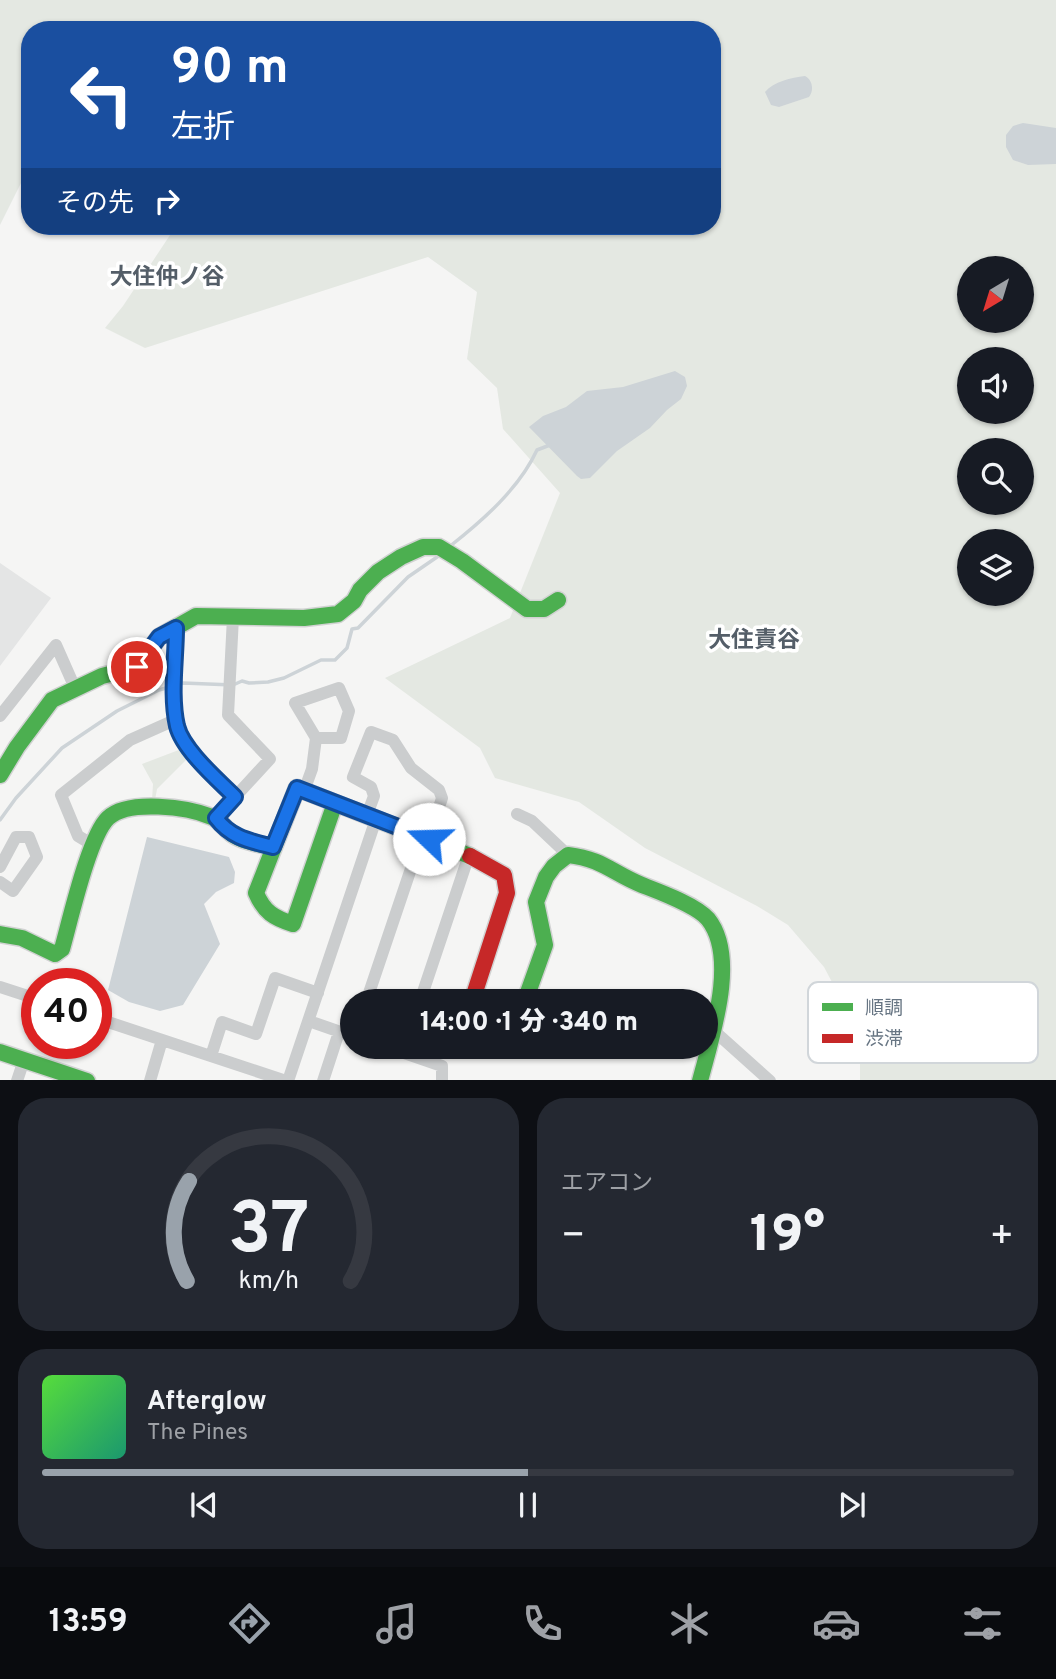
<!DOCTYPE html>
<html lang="ja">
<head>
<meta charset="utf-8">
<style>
	:root { --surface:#171b24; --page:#242831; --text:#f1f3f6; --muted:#9ea1a6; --line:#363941; --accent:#99a2ab }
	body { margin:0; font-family:Overpass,"Noto Sans JP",sans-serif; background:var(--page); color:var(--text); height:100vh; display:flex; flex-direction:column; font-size:26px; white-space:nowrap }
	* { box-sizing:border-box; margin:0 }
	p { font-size:23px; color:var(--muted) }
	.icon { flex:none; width:38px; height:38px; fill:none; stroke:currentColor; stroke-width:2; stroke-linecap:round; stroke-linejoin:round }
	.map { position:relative; height:1080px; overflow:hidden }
	.sheet { display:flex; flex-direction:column; gap:18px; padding:18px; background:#0d0f14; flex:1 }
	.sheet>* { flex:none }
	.guide { position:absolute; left:21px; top:21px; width:700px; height:214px; border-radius:28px; box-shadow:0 2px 5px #0004; background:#1a4fa0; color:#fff; overflow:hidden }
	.needle { width:46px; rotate:218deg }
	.fabs { position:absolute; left:957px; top:256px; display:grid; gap:14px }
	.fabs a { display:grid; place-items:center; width:77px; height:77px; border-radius:50%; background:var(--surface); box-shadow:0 2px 5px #0004; font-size:35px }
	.speed { position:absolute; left:21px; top:968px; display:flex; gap:14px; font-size:35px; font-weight:700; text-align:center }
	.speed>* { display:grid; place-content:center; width:91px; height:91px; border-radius:50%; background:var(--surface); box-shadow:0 2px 5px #0004; line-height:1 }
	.speed .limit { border:10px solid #d22; background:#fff; color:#111 }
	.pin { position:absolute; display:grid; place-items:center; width:60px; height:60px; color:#fff; margin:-30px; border:4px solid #fff; border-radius:50%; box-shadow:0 2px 7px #0007 }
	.me { position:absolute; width:77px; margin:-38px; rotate:291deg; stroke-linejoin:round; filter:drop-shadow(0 0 5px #0008) }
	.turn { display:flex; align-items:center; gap:24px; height:147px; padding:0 35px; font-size:32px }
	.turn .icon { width:91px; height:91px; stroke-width:2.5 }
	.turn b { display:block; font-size:49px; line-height:60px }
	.then { display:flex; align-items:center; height:66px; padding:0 35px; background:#0003; gap:14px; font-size:26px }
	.big { font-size:52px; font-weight:800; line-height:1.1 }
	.sheet .widget { flex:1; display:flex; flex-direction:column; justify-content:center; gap:10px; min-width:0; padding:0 24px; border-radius:28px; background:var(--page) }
	.sheet .dial { align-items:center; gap:0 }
	.dial svg { height:182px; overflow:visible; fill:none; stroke:var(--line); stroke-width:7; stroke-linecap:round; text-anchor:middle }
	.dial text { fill:var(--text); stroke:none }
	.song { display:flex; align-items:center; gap:21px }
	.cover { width:84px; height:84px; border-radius:10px; background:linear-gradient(135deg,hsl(110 70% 55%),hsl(160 70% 35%)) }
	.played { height:7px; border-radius:4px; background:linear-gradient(90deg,var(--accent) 50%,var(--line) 50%) }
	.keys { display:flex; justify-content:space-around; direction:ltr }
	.heat { display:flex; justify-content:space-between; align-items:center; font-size:38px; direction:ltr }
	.sheet .tiles { flex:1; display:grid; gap:18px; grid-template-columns:1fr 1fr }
	.widget:last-child { grid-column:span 2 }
	.trip { position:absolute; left:340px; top:989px; width:378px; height:70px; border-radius:35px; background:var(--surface); box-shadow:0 2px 5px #0004; font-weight:800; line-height:70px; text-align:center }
	.tabs { display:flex; height:112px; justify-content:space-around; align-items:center; background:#090b0e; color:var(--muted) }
	.tabs .icon { width:49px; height:49px }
	.tabs .current { color:var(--accent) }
	.tabs b { font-size:32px; color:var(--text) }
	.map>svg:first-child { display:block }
	.built { fill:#e4e5e5 }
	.green { fill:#e4e8e2; fill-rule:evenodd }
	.water { fill:#cdd3d7 }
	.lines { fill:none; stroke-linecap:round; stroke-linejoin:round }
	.stream { stroke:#cdd3d7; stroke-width:3.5 }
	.fast-casing { stroke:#d1d2d2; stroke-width:19 }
	.jam-casing { stroke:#d1d2d2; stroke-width:19 }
	.street { stroke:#cbcdce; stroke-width:12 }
	.fast { stroke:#4caf50; stroke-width:16 }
	.jam { stroke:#c62828; stroke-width:16 }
	.route-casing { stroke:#114b97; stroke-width:18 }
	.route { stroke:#1a73e8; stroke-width:12 }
	.labels { text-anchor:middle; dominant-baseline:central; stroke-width:7; stroke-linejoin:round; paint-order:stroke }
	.neighbourhood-label { font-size:23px; font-weight:bold; fill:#545e68; stroke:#fff }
	.key { fill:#fff; stroke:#d1d6da; stroke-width:2 }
	.key-label { font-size:19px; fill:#677583 }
</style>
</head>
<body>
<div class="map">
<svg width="1056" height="1081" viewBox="0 0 1056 1081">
	<rect width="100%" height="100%" fill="#f5f5f4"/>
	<path class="built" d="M0 563 51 598 0 666Z"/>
	<path class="green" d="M0 0H1056V1080H860V1035L824 967 788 925 757 906 645 848 579 802 495 778 480 748 385 678 510 618 560 493 503 429 497 388 467 359 477 292 428 257 145 348 105 328 123 306 176 226H712V30H30V165L0 225ZM970 268H1022V320H970ZM970 359H1022V411H970ZM970 450H1022V502H970ZM970 541H1022V593H970Z
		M184 748 190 756 157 789 155 800H152L153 784 142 764Z"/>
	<path class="water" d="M805 76C813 80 814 91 809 97L779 107 771 105 765 92C774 81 791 78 805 76Z
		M1023 123 1056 128V164L1028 165 1013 160 1006 147V135L1013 126Z
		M675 371 685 377 687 386 681 399 667 410 650 428 617 451 590 478 581 479 577 476 529 427 543 416 566 407 587 391 623 387Z
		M147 837 229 857 235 872 234 883 216 892 204 904 220 944 183 1005 160 1011 129 1002 108 990Z"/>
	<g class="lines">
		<path class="stream" d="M449 547C482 521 519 489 537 450L550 445
			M0 820 16 798 62 748 117 711 159 690 183 683 233 685 242 681 249 683 268 682 284 678 321 660H335L347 648 352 629 358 628 408 577 440 555"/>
		<defs>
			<path id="fast" d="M0 775 17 747 52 700 102 676 137 667 159 637 196 616 304 618 338 614 354 601 360 590 378 572 401 557 423 547H439L462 561 527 609H544L558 600
				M335 803 293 924C274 918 264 912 256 893L297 788 470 856
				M0 934 22 938 55 954 62 949C70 921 89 836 108 818 128 799 188 807 212 817 220 820 225 829 232 834 244 842 259 844 273 847
				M525 1001 545 945 536 902 546 877 554 866 568 855C603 859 612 873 642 885 660 892 696 905 708 919 739 958 711 1038 700 1081
				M0 1052 87 1081"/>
			<path id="jam" d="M470 856 504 875 507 893 472 1001"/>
		</defs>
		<use href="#fast" class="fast-casing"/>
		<use href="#jam" class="jam-casing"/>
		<path class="street" d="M233 617 228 715 270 759 235 797
			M176 628C176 659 170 695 177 726 183 750 218 780 235 797L216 818
			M0 716 56 645 75 688
			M304 791 312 769 316 738 295 703 339 688 349 711 341 738H316
			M517 814 532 821 568 855
			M367 815 374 796 371 787 353 777 371 732 393 740 411 768 439 790 442 798 429 839
			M93 845 78 836 61 795 130 740 177 719
			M0 867 16 837H29L37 857 13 891 0 882
			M0 987 37 999
			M372 1001 367 999 422 836
			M420 1001 469 855
			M96 1018 286 1081
			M309 1021 352 1036
			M712 1029 770 1081
			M384 1046 442 1066V1081
			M211 1056 222 1022 256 1034 275 978 318 993
			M17 1081 24 1060
			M150 1081 162 1040
			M288 1081 376 819
			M323 1081 339 1032"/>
		<use href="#fast" class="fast"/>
		<use href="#jam" class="jam"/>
	</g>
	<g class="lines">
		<defs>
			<path id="route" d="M137 667 159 637 176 628C176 659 170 695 177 726 183 750 218 780 235 797L216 818C231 838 250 841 273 847L297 788 429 839"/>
		</defs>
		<use href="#route" class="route-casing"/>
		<use href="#route" class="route"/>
	</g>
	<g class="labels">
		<g class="neighbourhood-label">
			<text x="167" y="278">大住仲ノ谷</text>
			<text x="754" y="641">大住責谷</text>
		</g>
	</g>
	<rect x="808" y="982" width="230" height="81" rx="10" class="key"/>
	<rect x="822" y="1003" width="31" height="8" fill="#4caf50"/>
	<rect x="822" y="1034" width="31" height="9" fill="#c62828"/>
	<g class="key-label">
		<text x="865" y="1014">順調</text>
		<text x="865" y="1045">渋滞</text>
	</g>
</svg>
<div class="fabs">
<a><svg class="needle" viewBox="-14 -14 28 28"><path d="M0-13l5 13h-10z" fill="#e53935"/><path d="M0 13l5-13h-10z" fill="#9ea1a6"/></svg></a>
<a><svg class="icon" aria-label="sound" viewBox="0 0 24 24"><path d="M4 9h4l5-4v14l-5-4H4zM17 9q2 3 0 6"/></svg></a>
<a><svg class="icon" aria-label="search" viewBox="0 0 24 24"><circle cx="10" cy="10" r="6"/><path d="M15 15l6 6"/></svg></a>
<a><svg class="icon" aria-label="layers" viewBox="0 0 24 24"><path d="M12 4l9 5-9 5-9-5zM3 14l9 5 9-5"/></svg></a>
</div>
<div class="speed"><div class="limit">40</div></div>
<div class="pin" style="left:137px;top:667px;background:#d93025"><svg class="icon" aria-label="arrive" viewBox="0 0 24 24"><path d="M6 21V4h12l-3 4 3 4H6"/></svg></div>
<svg class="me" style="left:429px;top:839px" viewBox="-20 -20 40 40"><circle r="19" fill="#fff"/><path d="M0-13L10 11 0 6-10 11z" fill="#1a73e8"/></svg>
<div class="trip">14:00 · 1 分 · 340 m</div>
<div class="guide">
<div class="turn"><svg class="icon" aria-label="left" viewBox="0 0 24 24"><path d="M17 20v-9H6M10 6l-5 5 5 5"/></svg><div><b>90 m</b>左折</div></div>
<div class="then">その先<svg class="icon" aria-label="right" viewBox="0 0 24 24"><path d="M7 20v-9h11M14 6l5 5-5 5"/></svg></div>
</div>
</div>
<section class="sheet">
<div class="tiles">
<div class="widget dial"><svg viewBox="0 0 100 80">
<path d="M14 69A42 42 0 1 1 86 69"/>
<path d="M14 69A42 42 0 0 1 15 25" stroke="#99a2ab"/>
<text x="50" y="56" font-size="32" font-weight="700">37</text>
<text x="50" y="72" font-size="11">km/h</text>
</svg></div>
<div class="widget"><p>エアコン</p>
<div class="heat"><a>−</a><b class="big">19°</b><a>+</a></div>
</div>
<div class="widget">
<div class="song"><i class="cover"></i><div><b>Afterglow</b><p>The Pines</p></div></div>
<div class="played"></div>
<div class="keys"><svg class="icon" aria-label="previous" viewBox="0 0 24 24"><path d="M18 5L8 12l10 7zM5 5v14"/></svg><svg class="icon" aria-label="pause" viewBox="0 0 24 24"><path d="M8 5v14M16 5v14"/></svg><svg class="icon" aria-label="next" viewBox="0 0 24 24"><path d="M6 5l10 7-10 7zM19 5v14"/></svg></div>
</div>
</div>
</section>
<nav class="tabs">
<b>13:59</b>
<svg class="icon current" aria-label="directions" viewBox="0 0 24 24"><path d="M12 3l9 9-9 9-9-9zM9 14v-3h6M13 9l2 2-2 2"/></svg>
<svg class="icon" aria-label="music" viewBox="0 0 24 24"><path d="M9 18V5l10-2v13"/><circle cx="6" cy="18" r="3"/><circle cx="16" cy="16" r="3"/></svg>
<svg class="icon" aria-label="phone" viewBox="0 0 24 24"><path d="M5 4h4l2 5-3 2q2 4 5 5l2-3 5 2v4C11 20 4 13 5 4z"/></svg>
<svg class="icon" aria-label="climate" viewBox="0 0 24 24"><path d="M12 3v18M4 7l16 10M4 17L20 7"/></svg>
<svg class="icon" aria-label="car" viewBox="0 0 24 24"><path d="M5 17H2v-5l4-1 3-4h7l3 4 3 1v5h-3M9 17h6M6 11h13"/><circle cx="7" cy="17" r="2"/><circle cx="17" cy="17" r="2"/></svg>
<svg class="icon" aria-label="filters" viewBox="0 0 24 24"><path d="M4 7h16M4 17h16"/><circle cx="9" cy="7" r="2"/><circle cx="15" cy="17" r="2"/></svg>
</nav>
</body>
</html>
